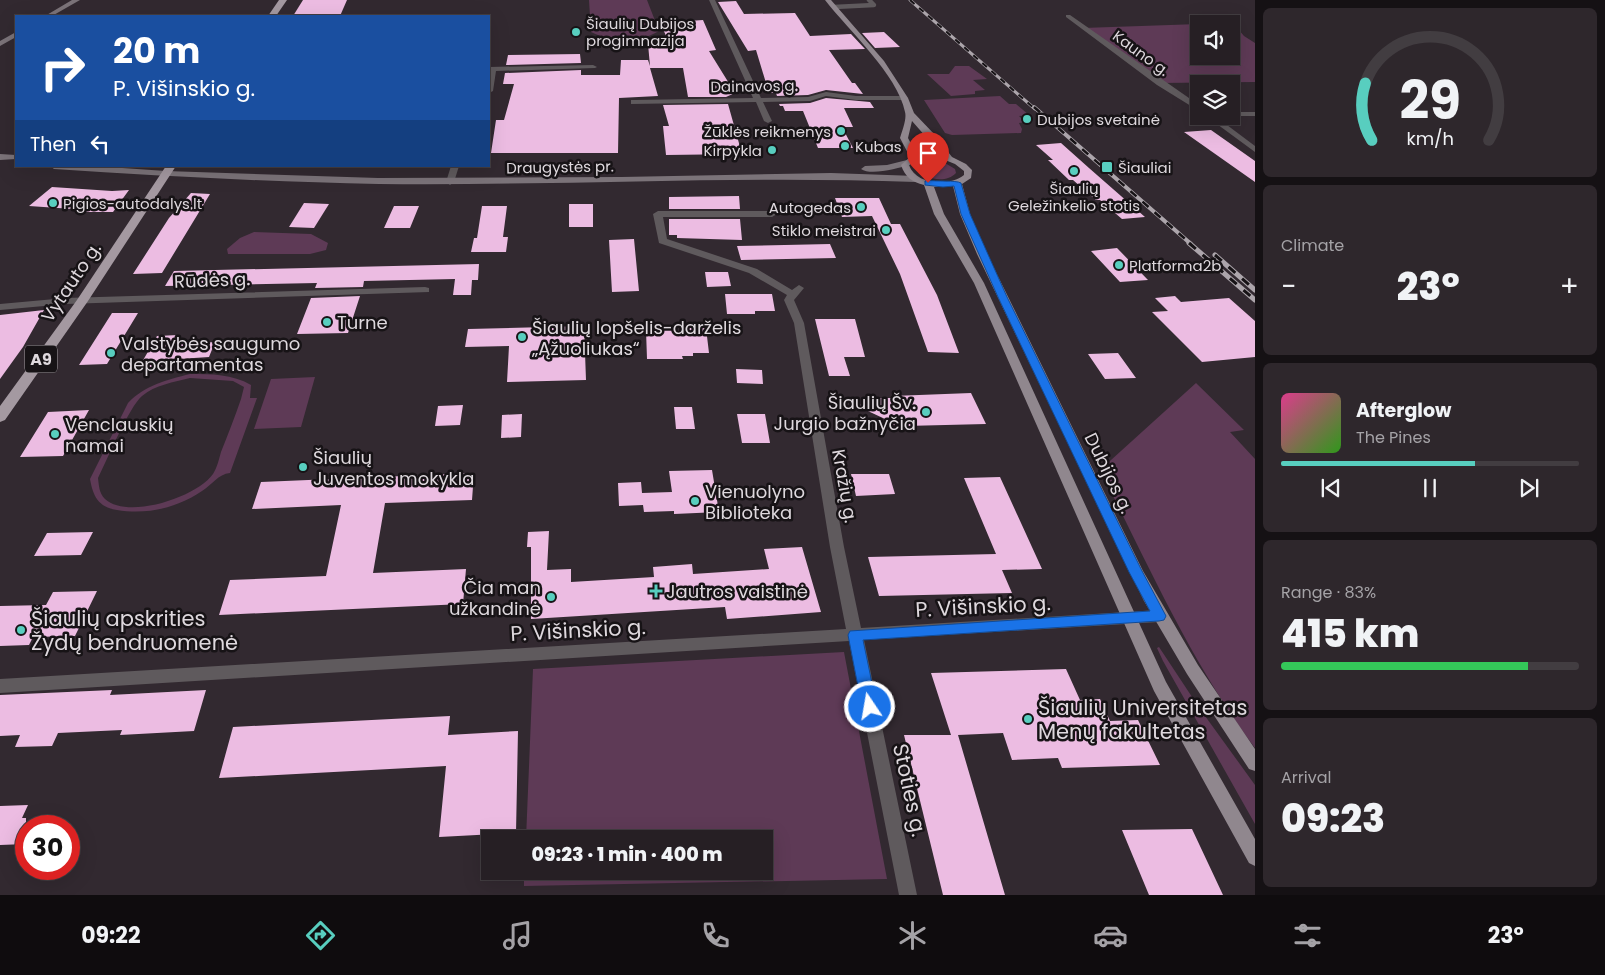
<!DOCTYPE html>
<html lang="en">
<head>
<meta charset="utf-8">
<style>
	:root { --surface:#261f24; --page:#2e272c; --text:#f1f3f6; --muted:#a4a2a6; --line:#423d41; --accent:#58cebf }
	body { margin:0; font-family:Poppins,sans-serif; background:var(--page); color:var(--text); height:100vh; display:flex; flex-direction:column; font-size:19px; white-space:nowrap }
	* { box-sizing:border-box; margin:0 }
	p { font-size:16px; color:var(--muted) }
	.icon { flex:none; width:28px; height:28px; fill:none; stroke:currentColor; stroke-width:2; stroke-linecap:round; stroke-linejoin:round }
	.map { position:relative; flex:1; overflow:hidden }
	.panel { display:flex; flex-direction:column; gap:8px; padding:8px; background:#151114; width:350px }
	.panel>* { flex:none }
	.hud { position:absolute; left:15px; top:15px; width:475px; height:152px; border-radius:0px; box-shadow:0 5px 20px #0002,0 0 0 1px var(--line); background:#1a4fa0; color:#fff; overflow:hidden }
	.buttons { position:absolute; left:1190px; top:15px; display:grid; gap:10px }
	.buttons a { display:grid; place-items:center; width:50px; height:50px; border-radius:0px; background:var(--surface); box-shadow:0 5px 20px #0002,0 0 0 1px var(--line); font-size:25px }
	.speed { position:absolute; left:15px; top:815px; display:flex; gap:10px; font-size:25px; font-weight:700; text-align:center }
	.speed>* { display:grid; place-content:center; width:65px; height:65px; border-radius:50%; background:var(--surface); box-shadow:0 5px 20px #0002,0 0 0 1px var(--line); line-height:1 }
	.speed .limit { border:8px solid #d22; background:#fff; color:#111 }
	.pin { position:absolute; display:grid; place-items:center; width:42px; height:42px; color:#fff; margin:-51px -21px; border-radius:50% 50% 50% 0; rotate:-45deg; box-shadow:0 0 5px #0007 }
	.pin .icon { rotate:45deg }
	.me { position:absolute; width:55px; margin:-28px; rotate:348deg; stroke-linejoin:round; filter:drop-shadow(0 0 4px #0008) }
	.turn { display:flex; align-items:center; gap:18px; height:105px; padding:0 15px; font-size:22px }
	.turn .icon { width:65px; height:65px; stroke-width:2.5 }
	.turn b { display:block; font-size:35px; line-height:42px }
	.then { display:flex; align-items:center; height:48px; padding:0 15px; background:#0003; gap:10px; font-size:19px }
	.big { font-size:38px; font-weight:800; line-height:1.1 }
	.panel .widget { flex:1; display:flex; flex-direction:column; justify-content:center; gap:8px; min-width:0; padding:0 18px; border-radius:8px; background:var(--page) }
	.panel .dial { align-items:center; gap:0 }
	.dial svg { height:130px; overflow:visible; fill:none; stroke:var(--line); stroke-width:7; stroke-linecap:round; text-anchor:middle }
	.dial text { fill:var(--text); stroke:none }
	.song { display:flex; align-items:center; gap:15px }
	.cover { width:60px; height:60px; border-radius:8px; background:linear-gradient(135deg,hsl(330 70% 55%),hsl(110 70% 35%)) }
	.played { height:5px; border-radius:2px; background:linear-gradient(90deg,var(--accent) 65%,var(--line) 65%) }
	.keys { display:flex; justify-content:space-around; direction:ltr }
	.heat { display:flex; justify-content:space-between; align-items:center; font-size:28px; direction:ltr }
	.charge { height:8px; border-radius:4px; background:linear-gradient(90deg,#34c759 83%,var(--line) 0) }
	.trip { position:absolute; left:481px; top:830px; width:292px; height:50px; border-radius:0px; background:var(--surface); box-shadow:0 5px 20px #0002,0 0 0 1px var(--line); font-weight:800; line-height:50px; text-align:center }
	.tab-bar { display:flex; height:80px; justify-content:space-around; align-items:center; background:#0f0c0e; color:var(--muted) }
	.tab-bar .icon { width:35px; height:35px }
	.tab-bar .active { color:var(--accent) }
	.tab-bar b { font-size:22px; color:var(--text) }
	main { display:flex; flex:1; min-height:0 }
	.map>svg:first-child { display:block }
	.green { fill:#5e3a56; fill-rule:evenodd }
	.building { fill:#ecbce2 }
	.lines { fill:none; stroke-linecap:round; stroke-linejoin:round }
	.lane { stroke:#5f5a5d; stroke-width:4.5 }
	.street { fill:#5f5a5d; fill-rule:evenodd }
	.secondary { fill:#7b7379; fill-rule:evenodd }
	.primary { fill:#90878e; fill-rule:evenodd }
	.highway { fill:#a499a1; fill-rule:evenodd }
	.rail-far2-casing { stroke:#aca5ab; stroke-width:3 }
	.rail-far1-casing { stroke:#aca5ab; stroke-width:4 }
	.rail-casing { stroke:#aca5ab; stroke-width:5 }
	.rail-far2 { stroke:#171316; stroke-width:2; stroke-dasharray:6; stroke-linecap:butt }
	.rail-far1 { stroke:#171316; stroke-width:2.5; stroke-dasharray:8; stroke-linecap:butt }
	.rail { stroke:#171316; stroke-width:3; stroke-dasharray:9; stroke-linecap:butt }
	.route { fill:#1a73e8; stroke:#114b97 }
	.poi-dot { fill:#58cebf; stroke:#171316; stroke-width:2 }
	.labels { text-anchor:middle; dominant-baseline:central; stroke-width:5; stroke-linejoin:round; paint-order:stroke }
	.far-poi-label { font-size:15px; fill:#ded8dd; stroke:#171316; text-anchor:start }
	.far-street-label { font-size:15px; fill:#ded8dd; stroke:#171316 }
	.shield { fill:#171316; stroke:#a29da1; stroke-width:1 }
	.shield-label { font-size:16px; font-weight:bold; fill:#ded8dd }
	.street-label { font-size:18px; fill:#ded8dd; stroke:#171316 }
	.poi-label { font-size:18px; fill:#ded8dd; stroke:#171316; text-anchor:start }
	.near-street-label { font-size:21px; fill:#ded8dd; stroke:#171316 }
	.near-poi-label { font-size:21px; fill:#ded8dd; stroke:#171316; text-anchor:start }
</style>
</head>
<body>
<main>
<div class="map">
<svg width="1255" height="895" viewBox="0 0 1255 895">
	<rect width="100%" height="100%" fill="#322930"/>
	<path class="green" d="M589 0H647L659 31C636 44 615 43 591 32Z
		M1233 23 1244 36 1255 43V82L1160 83 1083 28 1199 24V56H1231V24H1204Z
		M955 66H969L987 79 973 80 985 90 975 91V94L951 96 927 74H949Z
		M1000 96 1009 104H1016L1029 115 1019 116 1025 122 1019 123 1022 129 1021 133 952 135 945 133 924 100Z
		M938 161 945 163 955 169 956 173C946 184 925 179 916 170V167L923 162Z
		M254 232 311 234 328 243 326 250 310 254H228L227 249 240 238Z
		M190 374C212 374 232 374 251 385L250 398H257L230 473C218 474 212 485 202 491 177 508 147 515 117 510 98 507 93 496 90 479L128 403C145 385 167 380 190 374ZM190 378 233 381 244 387 241 399C235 417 228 434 221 452 219 459 217 468 213 474 197 497 128 520 105 499 99 493 99 486 98 478 107 460 129 407 142 396 155 385 174 382 190 378Z
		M315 377 301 427 254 429 271 379Z
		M1196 383 1244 430 1230 432 1255 459V748C1191 663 1148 564 1100 470Z
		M1159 647 1200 709 1255 785V824L1163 661 1157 648Z
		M844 652 887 879 524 886V871H765V839H526L533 669Z"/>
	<path class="building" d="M303 0H347L340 16H293Z
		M736 1 744 14 795 13 810 36 851 34 865 49 829 50 852 83H855L863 94 826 90 808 95 777 96 776 93H769L756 50 748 51 718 2Z
		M703 20 716 50 709 51 735 93 726 97H688L683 68H650L658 96 619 98 618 153H491L496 120H504L514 84H503L505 73 581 70V75H620L621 60H648L650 66 648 44H670L660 23Z
		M884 32 900 47 875 48 862 33Z
		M580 54 581 63 506 65 508 55Z
		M826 98 870 102 874 108H844L853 127H842L853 148H818L803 111H785L783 106H780L779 104 810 103Z
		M728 104 742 154 666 155 663 126H669L663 105Z
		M1211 130 1255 161V182L1184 132Z
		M1061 143 1089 168 1145 217 1122 219 1100 200H1096L1073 180H1069L1048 160H1053L1036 145Z
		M52 187 112 191 129 190 113 212H85L87 210 29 206Z
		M191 193 210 194 162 273 133 274 169 218Z
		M739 196 740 209H669V197Z
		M835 198H879L891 224H900L937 295 959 353 928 352 900 274 872 216 842 217Z
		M304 203 329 204 314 228 289 227Z
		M569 204H593V227H569Z
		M394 206H419L410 228H384Z
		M482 206H507L503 237H508L506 252H471L474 238H477Z
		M669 219H740L742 240 677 238V235H669Z
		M634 239 639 291 612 292 609 240Z
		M830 244 836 258 741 260 737 246Z
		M1117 248 1148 280 1120 282 1091 251Z
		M479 264 478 280H472L471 295H453L455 279 364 281 363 287 315 288 317 283 165 286 174 271Z
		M705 272H728L731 286 707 287Z
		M725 294H772L775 311H755V314H727Z
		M360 296 348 333 297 334 311 298Z
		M1175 296 1181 302 1229 298 1255 321V357L1202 362 1152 312 1168 311 1155 298Z
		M44 310 23 347 0 379V315Z
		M112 313H138L107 364 79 365Z
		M815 319H855L865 357H844L850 376H829Z
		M584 326 586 380 507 382 509 346 465 347 468 329Z
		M681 328H706L709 353H693V356H682L683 359H647L646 330H681Z
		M178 335 173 345 215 342 209 357 164 360 160 369H138L157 336Z
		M1118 353 1136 378 1105 379 1088 354Z
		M736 369 762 370 763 384 737 383Z
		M971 393 986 424 905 426 904 424 887 425 885 419 855 405 879 404 877 398H894L893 396Z
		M463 405 460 425 435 426 438 406Z
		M674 407H692L695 429H676Z
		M89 410 63 456 20 457 48 412Z
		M522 414 521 437 501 438 502 415Z
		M737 414H765L770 443H742Z
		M712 470 719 512 674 514V511L644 512 643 505 619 506 618 483 641 482 642 493 672 492 669 471Z
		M474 473 472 500 385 503 373 573 466 569 463 604 219 615 230 580 326 576 341 505 252 509 261 482Z
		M851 474H889L895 494 856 496Z
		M1000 477 1042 569 1002 570 1012 593 879 596 868 557 996 554 964 478Z
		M549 531 547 570 571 569V582L654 577 653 567 692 564 693 574 769 569 764 549 802 547 821 612 727 619 725 607 531 619V547H527L528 532Z
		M93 532 81 555 34 556 47 533Z
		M97 591 75 636 33 637 29 645 0 646V606L46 605 53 592Z
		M1066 669 1080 700 1100 699 1110 721 1138 720 1160 765 1062 768 1058 758 1012 760 1003 733 958 735 1005 895H943L904 735H951L931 673Z
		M112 690 110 695 206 690 194 731 120 735 122 730 58 733 52 746 15 747 20 735 0 736V695Z
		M450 716 448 735 518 731 516 833 439 837 446 766 219 778 233 727Z
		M28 805 22 818H26V844L0 845V806Z
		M1192 829 1223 895H1149L1122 830Z"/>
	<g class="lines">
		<path class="lane" d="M834 7 874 5 869 0"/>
		<path class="street" d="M709 0H715L761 98 808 97 826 92 856 96H904L908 98 904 100H856L826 96 810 101 763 102 772 121 768 123 764 121 756 102 631 104V100H634L753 98Z
			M1066 15H1070L1199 105V111L1157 85 1066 17Z
			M593 65 597 67 595 68 496 71 493 91 489 93V67Z
			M1231 112H1255V116H1231Z
			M1206 116H1215L1255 146V152Z
			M451 166H459L454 182 450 185 446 182Z
			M658 211H772L777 214 772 217H663L667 239 757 269 792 290 799 285 804 288 794 300 804 323 844 547 861 628 1159 610 1164 612 1166 616 1164 620 1159 622 864 640 917 895H899L849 641 0 693V679L846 629 830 547 794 323 784 300 787 295 749 273 659 243 653 214Z
			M425 287 429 288V292L66 304 0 310V304L66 298Z"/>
		<path class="secondary" d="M72 0H80L52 16H45Z
			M16 32V37L0 46V41Z
			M0 154 16 155V159L0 160Z
			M907 160 910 161V165C898 168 871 176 861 169L865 166 887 165Z
			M50 166H93L166 171 378 178 621 177 831 173 916 176 920 179 916 182C737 175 558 186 379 184 270 182 162 176 54 169Z"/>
		<path class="primary" d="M825 0H831L884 61 908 98 914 113 935 135 952 157 966 164 972 170 971 178 962 184 970 214 987 254 1143 571 1198 665 1255 749V771L1249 769 1187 674 1144 601 977 254 960 214 953 186 934 187 944 214 984 283 1166 682 1255 839V866L1249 863 1154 691 974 283 934 214 924 185C912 182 905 177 901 165L910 157 900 138C902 131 907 119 905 112 897 74 849 31 825 0ZM912 121 941 154 917 155 908 138ZM922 158 945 160 955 164 964 171V175C949 187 916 185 909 165Z"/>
		<path class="highway" d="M279 0H287L276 16H268Z
			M166 166H176L88 301 5 420 0 422V406L77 300Z"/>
		<defs>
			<path id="rail-far2" d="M910 0 1035 109"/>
			<path id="rail-far1" d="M1034 107 1191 244"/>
			<path id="rail" d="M1189 243 1255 300
				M1215 255 1255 290"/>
		</defs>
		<use href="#rail-far2" class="rail-far2-casing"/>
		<use href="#rail-far1" class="rail-far1-casing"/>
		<use href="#rail" class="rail-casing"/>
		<use href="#rail-far2" class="rail-far2"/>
		<use href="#rail-far1" class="rail-far1"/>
		<use href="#rail" class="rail"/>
	</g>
	<path class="route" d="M928 180C936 182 956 180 961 183L970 214 1007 297 1142 571 1166 616 1164 620 1159 621 863 640 877 707 875 711 870 713 865 711 862 707 848 635 850 631 1150 611 1129 572 998 297 961 214 954 186 943 187 925 185V181Z"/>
	<g class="poi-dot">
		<circle cx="576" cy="32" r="5"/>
		<circle cx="1027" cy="119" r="5"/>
		<circle cx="841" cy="131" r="5"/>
		<circle cx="845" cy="146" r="5"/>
		<circle cx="772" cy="150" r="5"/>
		<rect x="1101" y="161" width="12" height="12" rx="2.5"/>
		<circle cx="1074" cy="171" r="5"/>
		<circle cx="53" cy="203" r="5"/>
		<circle cx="861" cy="207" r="5"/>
		<circle cx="886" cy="230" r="5"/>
		<circle cx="1119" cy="265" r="5"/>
		<circle cx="327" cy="322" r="5"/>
		<circle cx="522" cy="337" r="5"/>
		<circle cx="111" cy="353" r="5"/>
		<circle cx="926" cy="412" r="5"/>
		<circle cx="55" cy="434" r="5"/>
		<circle cx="303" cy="467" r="5"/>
		<circle cx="695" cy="501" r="5"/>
		<path d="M653.5 583.5h5v5h5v5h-5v5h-5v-5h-5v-5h5z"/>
		<circle cx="551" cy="597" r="5"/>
		<circle cx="21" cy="630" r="5"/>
		<circle cx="1028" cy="719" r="5"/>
	</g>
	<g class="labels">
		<g class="far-poi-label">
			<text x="586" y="23">Šiaulių Dubijos<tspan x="586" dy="17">progimnazija</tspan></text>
			<text x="1037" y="119">Dubijos svetainė</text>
			<text x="831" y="131" text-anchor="end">Žūklės reikmenys</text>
			<text x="855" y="146">Kubas</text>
			<text x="762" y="150" text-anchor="end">Kirpykla</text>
			<text x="1118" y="167">Šiauliai</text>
			<text x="1074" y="188" text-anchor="middle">Šiaulių<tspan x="1074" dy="17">Geležinkelio stotis</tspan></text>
			<text x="63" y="203">Pigios-autodalys.lt</text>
			<text x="851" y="207" text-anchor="end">Autogedas</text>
			<text x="876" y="230" text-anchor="end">Stiklo meistrai</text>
			<text x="1129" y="265">Platforma2b</text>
		</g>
		<g class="far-street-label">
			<text transform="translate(1141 53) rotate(36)">Kauno g.</text>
			<text transform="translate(754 86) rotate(-1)">Dainavos g.</text>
			<text transform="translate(560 167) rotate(-1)">Draugystės pr.</text>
		</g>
		<rect class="shield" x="25" y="345.5" width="32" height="27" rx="4"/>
		<g class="shield-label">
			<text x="41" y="359">A9</text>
		</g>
		<g class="street-label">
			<text transform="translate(212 280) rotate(-2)">Rūdės g.</text>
			<text transform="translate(71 282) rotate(-56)">Vytauto g.</text>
			<text transform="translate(1109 473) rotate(64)">Dubijos g.</text>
			<text transform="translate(845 486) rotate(80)">Kražių g.</text>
		</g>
		<g class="poi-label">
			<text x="337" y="322">Turne</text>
			<text x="532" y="327">Šiaulių lopšelis-darželis<tspan x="532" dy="21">„Ąžuoliukas“</tspan></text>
			<text x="121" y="343">Valstybės saugumo<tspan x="121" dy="21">departamentas</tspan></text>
			<text x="916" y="402" text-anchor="end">Šiaulių Šv.<tspan x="916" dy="21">Jurgio bažnyčia</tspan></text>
			<text x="65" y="424">Venclauskių<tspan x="65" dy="21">namai</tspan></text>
			<text x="313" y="457">Šiaulių<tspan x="313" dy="21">Juventos mokykla</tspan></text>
			<text x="705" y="491">Vienuolyno<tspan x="705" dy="21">Biblioteka</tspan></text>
			<text x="541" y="587" text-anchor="end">Čia man<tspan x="541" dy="21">užkandinė</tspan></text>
			<text x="666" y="591">Jautros vaistinė</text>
		</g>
		<g class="near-street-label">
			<text transform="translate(983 606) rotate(-3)">P. Višinskio g.</text>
			<text transform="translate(578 630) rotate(-3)">P. Višinskio g.</text>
			<text transform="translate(910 790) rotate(78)">Stoties g.</text>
		</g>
		<g class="near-poi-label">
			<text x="31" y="618">Šiaulių apskrities<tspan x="31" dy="24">Žydų bendruomenė</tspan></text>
			<text x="1038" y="707">Šiaulių Universitetas<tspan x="1038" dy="24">Menų fakultetas</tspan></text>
		</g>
	</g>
</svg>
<div class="buttons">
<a><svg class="icon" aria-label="sound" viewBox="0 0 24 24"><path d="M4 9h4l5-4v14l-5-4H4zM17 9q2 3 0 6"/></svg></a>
<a><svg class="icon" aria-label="layers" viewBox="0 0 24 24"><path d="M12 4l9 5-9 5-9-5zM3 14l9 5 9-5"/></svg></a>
</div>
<div class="speed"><div class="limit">30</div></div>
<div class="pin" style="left:928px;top:183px;background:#d93025"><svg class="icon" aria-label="arrive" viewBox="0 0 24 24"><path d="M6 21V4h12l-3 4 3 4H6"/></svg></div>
<svg class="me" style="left:870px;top:707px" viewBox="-20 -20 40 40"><circle r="17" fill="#1a73e8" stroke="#fff" stroke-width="3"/><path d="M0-11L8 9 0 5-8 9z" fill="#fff"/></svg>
<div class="trip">09:23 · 1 min · 400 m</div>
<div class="hud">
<div class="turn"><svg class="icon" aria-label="right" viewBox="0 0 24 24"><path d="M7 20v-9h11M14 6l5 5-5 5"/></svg><div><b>20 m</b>P. Višinskio g.</div></div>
<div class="then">Then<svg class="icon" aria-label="left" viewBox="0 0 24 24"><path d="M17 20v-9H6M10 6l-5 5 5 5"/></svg></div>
</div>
</div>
<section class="panel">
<div class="widget dial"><svg viewBox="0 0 100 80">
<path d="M14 69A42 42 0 1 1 86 69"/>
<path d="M14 69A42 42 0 0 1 10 34" stroke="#58cebf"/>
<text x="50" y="56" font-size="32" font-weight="700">29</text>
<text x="50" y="72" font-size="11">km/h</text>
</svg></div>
<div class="widget"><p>Climate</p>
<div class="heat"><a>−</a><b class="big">23°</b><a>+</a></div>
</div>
<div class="widget">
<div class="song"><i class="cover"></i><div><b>Afterglow</b><p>The Pines</p></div></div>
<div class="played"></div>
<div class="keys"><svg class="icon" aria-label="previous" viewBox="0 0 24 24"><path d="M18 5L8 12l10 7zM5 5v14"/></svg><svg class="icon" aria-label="pause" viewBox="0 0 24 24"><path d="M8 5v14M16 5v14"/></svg><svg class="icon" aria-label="next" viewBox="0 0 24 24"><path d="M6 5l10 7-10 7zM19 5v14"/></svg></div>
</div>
<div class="widget"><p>Range · 83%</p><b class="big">415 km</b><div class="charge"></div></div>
<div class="widget"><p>Arrival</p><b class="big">09:23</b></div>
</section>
</main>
<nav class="tab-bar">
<b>09:22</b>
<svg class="icon active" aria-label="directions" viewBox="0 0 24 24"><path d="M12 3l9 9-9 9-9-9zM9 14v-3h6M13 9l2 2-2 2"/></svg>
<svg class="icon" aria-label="music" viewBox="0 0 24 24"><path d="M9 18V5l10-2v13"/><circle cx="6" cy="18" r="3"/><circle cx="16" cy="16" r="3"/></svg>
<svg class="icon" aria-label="phone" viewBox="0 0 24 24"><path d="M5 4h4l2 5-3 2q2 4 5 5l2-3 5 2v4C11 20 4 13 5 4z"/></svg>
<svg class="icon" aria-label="climate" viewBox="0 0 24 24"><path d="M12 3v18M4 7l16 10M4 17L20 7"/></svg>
<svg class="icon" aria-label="car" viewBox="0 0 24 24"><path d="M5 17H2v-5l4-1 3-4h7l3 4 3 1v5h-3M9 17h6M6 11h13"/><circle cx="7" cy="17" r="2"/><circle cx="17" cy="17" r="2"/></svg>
<svg class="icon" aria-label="filters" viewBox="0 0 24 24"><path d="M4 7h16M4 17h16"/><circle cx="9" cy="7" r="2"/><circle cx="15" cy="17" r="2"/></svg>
<b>23°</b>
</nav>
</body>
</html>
